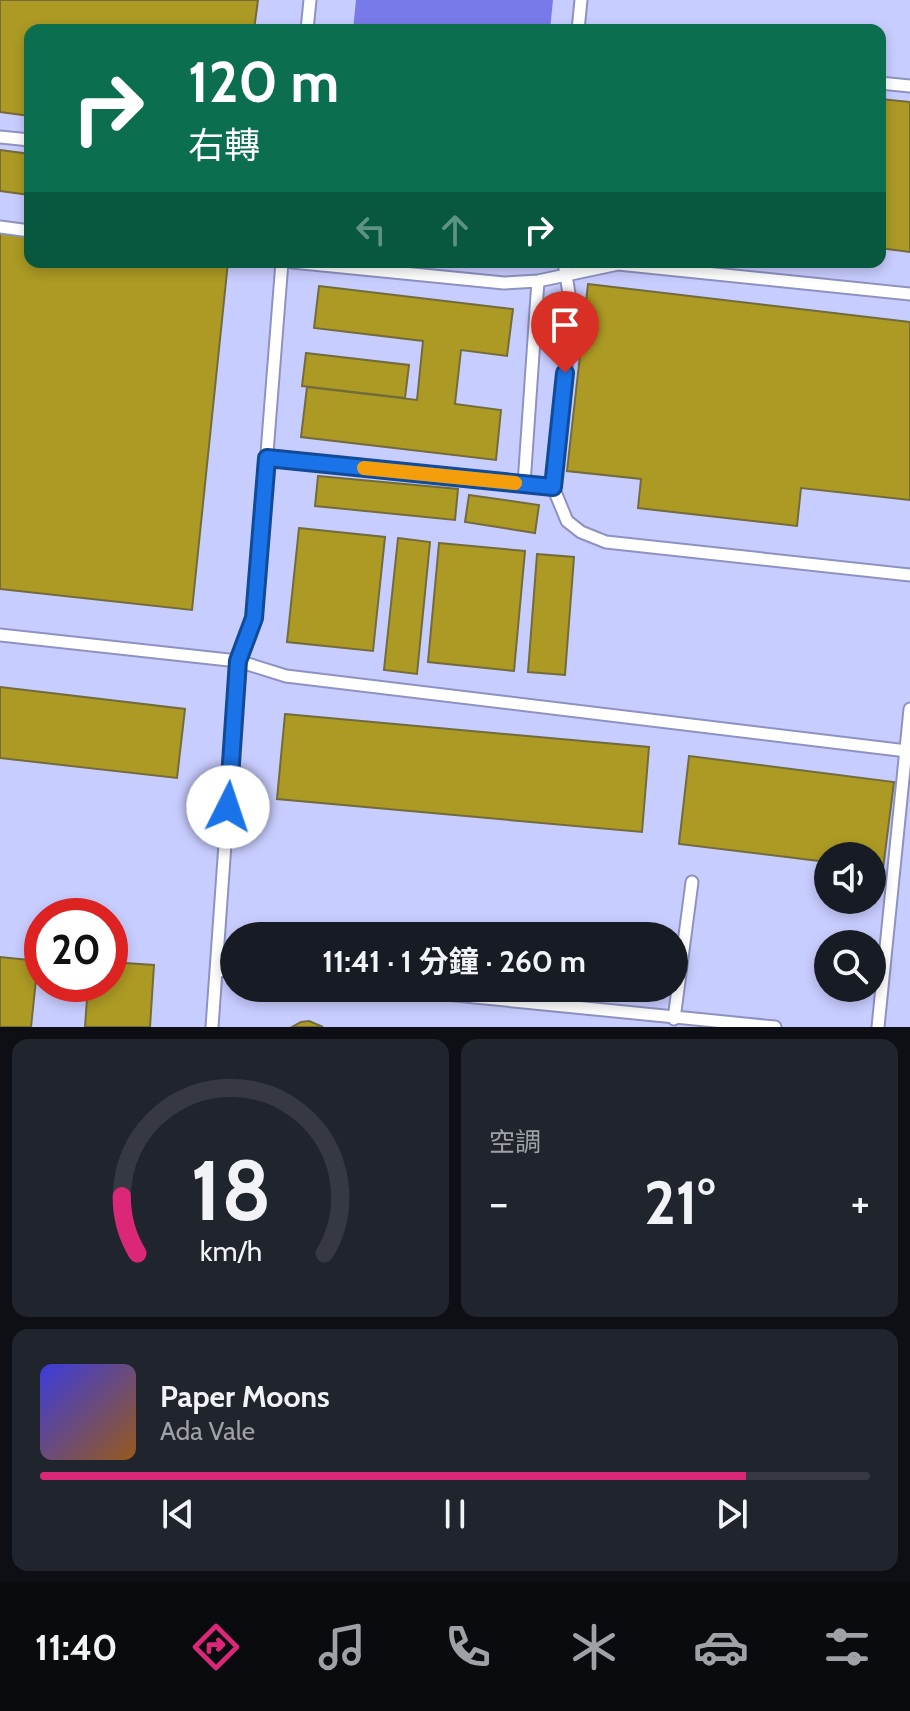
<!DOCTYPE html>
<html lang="zh-TW">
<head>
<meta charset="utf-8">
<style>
	:root { --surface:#171b24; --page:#20242c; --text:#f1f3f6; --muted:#9ea1a6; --line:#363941; --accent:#db2777 }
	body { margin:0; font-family:Cabin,"Noto Sans TC",sans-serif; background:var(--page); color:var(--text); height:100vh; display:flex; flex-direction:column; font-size:30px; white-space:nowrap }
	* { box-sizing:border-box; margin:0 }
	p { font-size:26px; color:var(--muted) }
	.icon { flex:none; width:44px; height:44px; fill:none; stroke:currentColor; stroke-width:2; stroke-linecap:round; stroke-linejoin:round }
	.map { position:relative; height:1027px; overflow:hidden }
	.side { display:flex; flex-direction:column; gap:12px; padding:12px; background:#0d0f14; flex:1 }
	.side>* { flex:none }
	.banner { position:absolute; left:24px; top:24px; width:862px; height:244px; border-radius:16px; box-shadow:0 4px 12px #0003; background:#0b6e4f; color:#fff; overflow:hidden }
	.fabs { position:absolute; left:814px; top:842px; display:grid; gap:16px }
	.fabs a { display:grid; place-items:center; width:72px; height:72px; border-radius:50%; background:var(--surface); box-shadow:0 4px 12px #0003; font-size:40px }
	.speed { position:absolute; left:24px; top:898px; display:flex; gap:16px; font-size:40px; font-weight:700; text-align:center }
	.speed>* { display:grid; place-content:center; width:104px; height:104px; border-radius:50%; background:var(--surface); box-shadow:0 4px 12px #0003; line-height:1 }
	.speed .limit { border:12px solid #d22; background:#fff; color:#111 }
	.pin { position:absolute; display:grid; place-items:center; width:68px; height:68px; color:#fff; margin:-82px -34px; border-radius:50% 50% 50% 0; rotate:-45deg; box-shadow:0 0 8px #0007 }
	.pin .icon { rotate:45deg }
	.me { position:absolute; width:88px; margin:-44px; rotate:4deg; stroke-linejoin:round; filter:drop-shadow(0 0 6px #0008) }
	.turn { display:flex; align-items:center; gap:28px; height:168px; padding:0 32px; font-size:36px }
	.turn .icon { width:104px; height:104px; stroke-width:2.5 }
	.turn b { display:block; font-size:56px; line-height:68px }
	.lanes { display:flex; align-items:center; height:76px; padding:0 32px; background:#0003; justify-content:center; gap:40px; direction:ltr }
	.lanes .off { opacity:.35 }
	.big { font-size:60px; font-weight:700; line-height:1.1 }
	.side .tile { flex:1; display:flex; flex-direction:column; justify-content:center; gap:12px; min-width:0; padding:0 28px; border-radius:16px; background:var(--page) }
	.side .dial { align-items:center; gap:0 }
	.dial svg { height:208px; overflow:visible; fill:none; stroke:var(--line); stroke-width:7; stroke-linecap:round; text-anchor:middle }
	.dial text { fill:var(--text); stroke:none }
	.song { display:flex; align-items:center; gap:24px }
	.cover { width:96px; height:96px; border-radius:12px; background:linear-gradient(135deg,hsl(240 70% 55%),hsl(30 70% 35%)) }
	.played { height:8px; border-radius:4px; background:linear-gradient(90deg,var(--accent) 85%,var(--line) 85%) }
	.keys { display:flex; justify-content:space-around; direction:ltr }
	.heat { display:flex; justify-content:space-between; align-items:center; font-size:44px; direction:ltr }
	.side .tiles { flex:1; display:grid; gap:12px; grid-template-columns:1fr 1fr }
	.tile:last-child { grid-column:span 2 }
	.trip { position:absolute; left:220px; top:922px; width:468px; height:80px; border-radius:40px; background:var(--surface); box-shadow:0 4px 12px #0003; font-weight:700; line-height:80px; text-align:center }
	.tab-bar { display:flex; height:128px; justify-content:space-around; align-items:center; background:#090b0e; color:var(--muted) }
	.tab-bar .icon { width:56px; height:56px }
	.tab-bar .active { color:var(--accent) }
	.tab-bar b { font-size:36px; color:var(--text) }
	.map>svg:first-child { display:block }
	.water { fill:#797ae9 }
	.building { fill:#ac9a24; stroke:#736b3a; stroke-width:2 }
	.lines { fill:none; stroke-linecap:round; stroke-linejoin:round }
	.service-casing { stroke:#8e92c1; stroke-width:15 }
	.service { stroke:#fff; stroke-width:11 }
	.route-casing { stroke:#114b97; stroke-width:20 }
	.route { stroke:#1a73e8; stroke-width:14 }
	.slow { stroke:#f59e0b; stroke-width:14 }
</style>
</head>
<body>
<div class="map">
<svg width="910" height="1027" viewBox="0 0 910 1027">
	<rect width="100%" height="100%" fill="#c8cdff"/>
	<path class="water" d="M356 0H553L550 30H353Z"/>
	<path class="building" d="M0 0H258L254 30H30V116L0 112Z
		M880 99 910 102V252L880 248Z
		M0 150 30 154V195L0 191Z
		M0 230 30 233V262H228L192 610 0 589Z
		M588 284 910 322V500L801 488 797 526 638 508 641 479 567 471Z
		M319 286 513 309 507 356 461 350 455 404 501 410 496 460 301 437 307 387 417 400 423 341 314 328Z
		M306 353 409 365 405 398 302 386Z
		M318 476 458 489 455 520 315 506Z
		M469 495 539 505 535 533 465 522Z
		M299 528 385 537 373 651 287 642Z
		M398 538 430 542 417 674 384 670Z
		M439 543 525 551 514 671 428 662Z
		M537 554 574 557 565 675 528 672Z
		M0 687 185 709 177 778 0 758Z
		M285 714 649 747 642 832 277 799Z
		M689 756 894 782 883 869 872 868V856H828V862L679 844Z
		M0 957 38 961 31 1027H0Z
		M110 962 154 965 150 1027H85L88 984H110Z
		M309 1021 323 1027H292L301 1022Z"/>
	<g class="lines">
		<defs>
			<path id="service" d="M307 30 310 0
				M578 30 581 0
				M880 83 910 86
				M0 137 30 140
				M0 227 30 231
				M292 262 504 283 538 281 618 264 910 294
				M564 262 572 313 553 487 567 521 581 532 606 542 910 575
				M267 458 553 487
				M524 484 538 281
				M0 635 238 661 286 676 907 751
				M218 970 234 972
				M384 988 775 1027
				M674 1019 692 882
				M212 1027 238 661 254 618 282 262
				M878 1027 910 709"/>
		</defs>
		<use href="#service" class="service-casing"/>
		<use href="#service" class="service"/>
	</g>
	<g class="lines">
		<defs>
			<path id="route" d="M228 807 238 661 254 618 267 458 553 487 565 373"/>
		</defs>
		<use href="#route" class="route-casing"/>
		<use href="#route" class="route"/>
		<path class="slow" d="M364 468 515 483"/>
	</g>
</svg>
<div class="fabs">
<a><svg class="icon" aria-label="sound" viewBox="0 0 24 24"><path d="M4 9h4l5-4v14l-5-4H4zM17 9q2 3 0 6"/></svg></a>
<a><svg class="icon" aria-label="search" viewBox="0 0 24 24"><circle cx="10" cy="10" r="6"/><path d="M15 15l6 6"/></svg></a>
</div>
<div class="speed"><div class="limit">20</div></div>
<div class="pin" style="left:565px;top:373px;background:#d93025"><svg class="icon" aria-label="arrive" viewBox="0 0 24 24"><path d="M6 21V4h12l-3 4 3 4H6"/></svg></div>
<svg class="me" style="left:228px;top:807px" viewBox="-20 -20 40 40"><circle r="19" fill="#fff"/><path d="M0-13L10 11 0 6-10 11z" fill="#1a73e8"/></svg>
<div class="trip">11:41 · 1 分鐘 · 260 m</div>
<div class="banner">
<div class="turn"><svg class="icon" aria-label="right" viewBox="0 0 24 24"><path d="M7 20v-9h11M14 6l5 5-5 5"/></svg><div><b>120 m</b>右轉</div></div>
<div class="lanes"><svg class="icon off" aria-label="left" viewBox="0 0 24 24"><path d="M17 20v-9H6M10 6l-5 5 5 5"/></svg><svg class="icon off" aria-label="ahead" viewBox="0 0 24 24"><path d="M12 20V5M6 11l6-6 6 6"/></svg><svg class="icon" aria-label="right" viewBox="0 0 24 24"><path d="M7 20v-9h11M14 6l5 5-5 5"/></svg></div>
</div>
</div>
<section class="side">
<div class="tiles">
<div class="tile dial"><svg viewBox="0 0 100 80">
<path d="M14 69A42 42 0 1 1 86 69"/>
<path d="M14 69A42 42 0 0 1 8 47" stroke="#db2777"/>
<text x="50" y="56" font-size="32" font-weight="700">18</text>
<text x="50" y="72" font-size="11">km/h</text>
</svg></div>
<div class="tile"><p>空調</p>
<div class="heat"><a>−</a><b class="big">21°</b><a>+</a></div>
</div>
<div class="tile">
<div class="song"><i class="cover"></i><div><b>Paper Moons</b><p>Ada Vale</p></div></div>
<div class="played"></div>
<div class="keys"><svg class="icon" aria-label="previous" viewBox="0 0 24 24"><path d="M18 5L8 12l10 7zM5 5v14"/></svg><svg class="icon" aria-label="pause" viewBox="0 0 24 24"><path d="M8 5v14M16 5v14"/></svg><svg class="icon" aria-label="next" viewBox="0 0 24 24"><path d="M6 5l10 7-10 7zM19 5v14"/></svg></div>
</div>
</div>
</section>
<nav class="tab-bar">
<b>11:40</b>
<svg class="icon active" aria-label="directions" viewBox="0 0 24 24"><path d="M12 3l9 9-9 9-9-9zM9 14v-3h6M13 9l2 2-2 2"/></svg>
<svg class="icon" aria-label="music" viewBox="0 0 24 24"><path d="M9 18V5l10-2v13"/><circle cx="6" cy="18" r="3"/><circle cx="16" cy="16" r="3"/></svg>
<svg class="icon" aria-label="phone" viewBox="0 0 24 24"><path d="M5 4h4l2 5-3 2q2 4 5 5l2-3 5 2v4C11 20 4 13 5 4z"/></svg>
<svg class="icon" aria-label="climate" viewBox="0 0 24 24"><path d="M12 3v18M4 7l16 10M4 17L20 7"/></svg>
<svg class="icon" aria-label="car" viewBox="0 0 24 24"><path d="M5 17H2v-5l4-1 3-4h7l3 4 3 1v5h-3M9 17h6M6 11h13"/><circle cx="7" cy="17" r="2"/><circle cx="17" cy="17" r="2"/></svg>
<svg class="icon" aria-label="filters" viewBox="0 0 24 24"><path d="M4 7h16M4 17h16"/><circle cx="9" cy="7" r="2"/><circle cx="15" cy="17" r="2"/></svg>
</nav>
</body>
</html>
